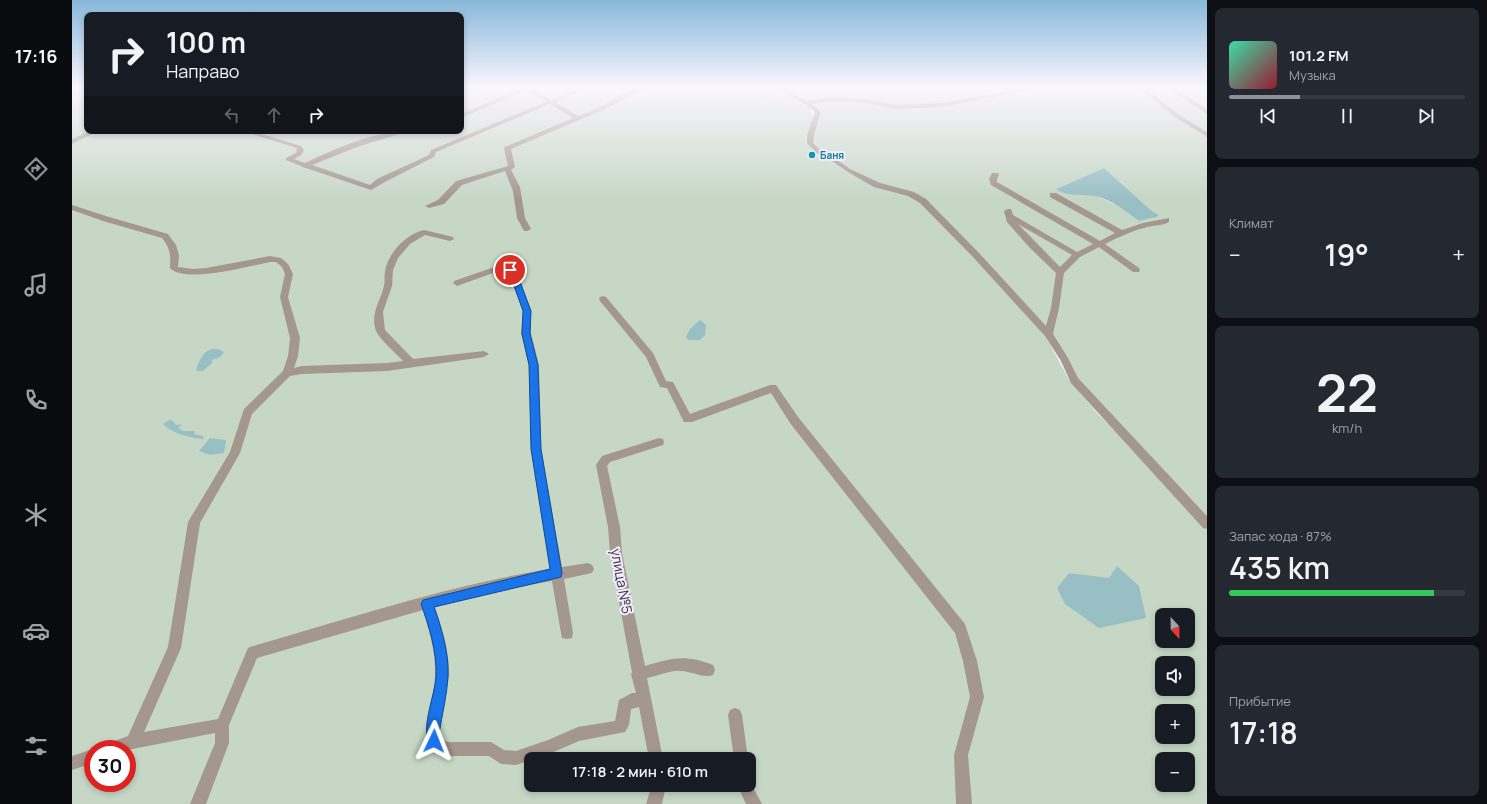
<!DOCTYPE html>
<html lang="ru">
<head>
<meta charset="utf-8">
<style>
	:root { --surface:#171b24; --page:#242831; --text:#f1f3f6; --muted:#9ea1a6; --line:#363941; --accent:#8c9099 }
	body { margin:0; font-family:Manrope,sans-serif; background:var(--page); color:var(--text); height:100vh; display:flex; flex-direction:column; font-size:15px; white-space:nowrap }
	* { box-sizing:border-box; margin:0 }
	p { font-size:13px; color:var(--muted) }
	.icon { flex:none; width:22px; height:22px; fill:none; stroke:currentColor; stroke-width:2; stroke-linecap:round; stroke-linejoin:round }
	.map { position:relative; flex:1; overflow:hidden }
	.sheet { display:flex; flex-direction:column; gap:8px; padding:8px; background:#0d0f14; width:280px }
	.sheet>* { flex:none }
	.hud { position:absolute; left:12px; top:12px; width:380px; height:122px; border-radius:8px; box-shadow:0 2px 6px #0003; background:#171b24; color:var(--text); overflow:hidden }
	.needle { width:26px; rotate:158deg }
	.controls { position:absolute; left:1083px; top:608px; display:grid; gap:8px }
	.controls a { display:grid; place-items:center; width:40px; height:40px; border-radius:8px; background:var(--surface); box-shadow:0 2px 6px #0003; font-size:20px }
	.speed { position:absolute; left:12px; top:740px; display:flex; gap:8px; font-size:20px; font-weight:700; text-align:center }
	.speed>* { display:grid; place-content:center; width:52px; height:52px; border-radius:50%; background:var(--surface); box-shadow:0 2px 6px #0003; line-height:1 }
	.speed .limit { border:6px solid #d22; background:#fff; color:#111 }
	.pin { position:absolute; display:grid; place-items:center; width:34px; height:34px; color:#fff; margin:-17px; border:2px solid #fff; border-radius:50%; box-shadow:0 1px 4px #0007 }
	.me { position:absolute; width:44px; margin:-22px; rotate:2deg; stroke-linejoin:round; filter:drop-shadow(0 0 3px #0008) }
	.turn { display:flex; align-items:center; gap:14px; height:84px; padding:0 16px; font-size:18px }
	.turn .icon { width:52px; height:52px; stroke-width:2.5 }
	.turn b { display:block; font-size:28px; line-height:34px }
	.lanes { display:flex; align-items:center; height:38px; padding:0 16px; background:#0003; justify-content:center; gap:20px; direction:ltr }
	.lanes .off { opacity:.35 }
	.big { font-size:30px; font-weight:600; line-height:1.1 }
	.sheet .tile { flex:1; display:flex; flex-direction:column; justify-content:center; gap:6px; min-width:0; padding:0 14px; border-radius:8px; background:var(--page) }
	.sheet .dial { align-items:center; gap:0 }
	.dial b { font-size:52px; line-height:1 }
	.song { display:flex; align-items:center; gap:12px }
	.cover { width:48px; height:48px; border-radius:6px; background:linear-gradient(135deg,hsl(160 70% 55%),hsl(350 70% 35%)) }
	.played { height:4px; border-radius:2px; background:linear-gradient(90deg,var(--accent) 30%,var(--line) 30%) }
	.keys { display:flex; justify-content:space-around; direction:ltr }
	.heat { display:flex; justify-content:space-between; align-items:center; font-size:22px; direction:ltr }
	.charge { height:6px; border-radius:3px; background:linear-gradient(90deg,#34c759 87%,var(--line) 0) }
	.trip { position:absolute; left:452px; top:752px; width:232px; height:40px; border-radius:8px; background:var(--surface); box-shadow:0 2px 6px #0003; font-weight:600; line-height:40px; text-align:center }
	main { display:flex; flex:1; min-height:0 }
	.menu { display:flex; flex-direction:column; width:72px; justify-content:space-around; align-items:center; background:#090b0e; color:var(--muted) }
	.menu .icon { width:28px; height:28px }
	.menu .active { color:var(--accent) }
	.menu b { font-size:18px; color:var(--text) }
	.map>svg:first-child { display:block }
	.green { fill:#c6d7c5; fill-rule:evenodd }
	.water { fill:#98bfc4 }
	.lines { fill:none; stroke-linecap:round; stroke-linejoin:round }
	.minor { fill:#a3978e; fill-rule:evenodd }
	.route { fill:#1a73e8; stroke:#114b97 }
	.culture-dot { fill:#0f9aa8; stroke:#f4ecfe; stroke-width:1.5 }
	.labels { text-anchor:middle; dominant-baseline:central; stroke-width:4; stroke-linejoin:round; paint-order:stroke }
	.far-culture-label { font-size:10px; font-weight:bold; fill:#0d838f; stroke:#f4ecfe; text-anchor:start }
	.near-street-label { font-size:14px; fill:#35313a; stroke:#f4ecfe }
</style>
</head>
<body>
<main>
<nav class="menu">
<b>17:16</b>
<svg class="icon active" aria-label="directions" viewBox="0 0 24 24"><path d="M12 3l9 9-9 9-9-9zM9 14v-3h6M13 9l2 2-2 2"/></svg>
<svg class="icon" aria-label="music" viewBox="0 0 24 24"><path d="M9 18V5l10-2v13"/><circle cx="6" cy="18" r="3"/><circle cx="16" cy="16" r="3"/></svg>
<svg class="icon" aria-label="phone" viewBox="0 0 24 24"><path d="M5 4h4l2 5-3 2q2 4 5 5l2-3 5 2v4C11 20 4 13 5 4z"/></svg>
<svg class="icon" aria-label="climate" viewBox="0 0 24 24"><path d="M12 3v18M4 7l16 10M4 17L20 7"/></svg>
<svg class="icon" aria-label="car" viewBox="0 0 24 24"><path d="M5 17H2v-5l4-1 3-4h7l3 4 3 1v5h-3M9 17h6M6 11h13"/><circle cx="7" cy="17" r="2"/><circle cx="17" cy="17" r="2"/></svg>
<svg class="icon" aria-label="filters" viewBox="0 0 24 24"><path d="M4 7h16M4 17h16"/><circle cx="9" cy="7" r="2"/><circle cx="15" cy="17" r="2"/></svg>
</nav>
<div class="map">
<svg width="1135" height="804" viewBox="0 0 1135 804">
	<rect width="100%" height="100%" fill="#f4ecfe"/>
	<path class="green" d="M0 88H15V131H389V88H703L737 107 742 120 746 122V124L749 113 709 88H1135V516C1093 471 1049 428 1009 382 995 364 989 341 972 326L975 339 996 378 1024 412 1077 465 1135 530V804H0ZM737 132 741 144 749 151 802 185 773 171 735 143 734 136ZM1032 168 1080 211 1087 215 1067 221 1044 205 1025 196 984 189ZM1090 615H1116V641H1090ZM1090 663H1116V689H1090ZM1090 711H1116V737H1090ZM21 749H55V783H21ZM459 759H677V785H459ZM1090 759H1116V785H1090Z"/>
	<path class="water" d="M1032 168 1080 211 1087 215 1084 217 1067 221C1054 212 1039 199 1023 196 1011 194 994 197 984 189Z
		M628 320 634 325 633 335 628 340H616L614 337 618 329Z
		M140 349H146L152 352 148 357 140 360V363L131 371H124C127 361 130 352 140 349Z
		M98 420 101 421 104 425 110 424 107 427V429L112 431H123L122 434 131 436 132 439C119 438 101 434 91 424Z
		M138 438 154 440 152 453 138 455 127 451Z
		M1045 566 1067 586 1074 618 1027 628 993 604 985 588 997 573 1037 578Z"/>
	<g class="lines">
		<path class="minor" d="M397 88H404L389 95V91Z
			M450 88H460L479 100 507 88H514L513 89 483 102 506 116C514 113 522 110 530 106 543 99 558 86 573 88L533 109 439 149 443 167 439 170 448 187 453 218 459 229 455 231H452L445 218 441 191 433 171 390 185 372 204 357 208 353 206 366 200 384 181 436 166 432 148 433 147 501 118 478 104 364 152 362 157 311 183 299 190 234 168 230 167 229 166 214 160V158L224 153 225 148 170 131H180L229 146 232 150 229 155 222 159 233 163C265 148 302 131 337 131L285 147 240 165 298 185 305 179 357 155 359 150 474 102 455 90 389 118V114Z
			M703 88H710L735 101 758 97 793 99 824 105 869 103 951 88H961L958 90 869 107 824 109 793 103 758 101 740 104 749 112 742 135 741 143 749 151 761 157 778 169 808 183 842 192 854 199 907 253 974 326 979 308 984 273 958 248 935 222 932 211 936 209H939L941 215 1005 252 1021 244 919 185 917 179 920 173H926L927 175 925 179V182L1028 241 1043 233 978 197V193H984L1050 230 1071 223 1097 218V222C1090 226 1083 225 1075 227 1060 231 1046 237 1033 244L1067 268 1068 270 1067 272H1061L1027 247 1008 257 992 273 987 308 981 334 996 358 1006 378 1135 516V529L1131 528 999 383 989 361 973 336 901 257 848 203 836 196 802 187 774 171 757 159 745 153 735 143V135L743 112 736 106ZM946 224 1000 255 988 267Z
			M1067 88H1073L1107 115 1135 132V137L1103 117Z
			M1095 88H1101L1135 109V114Z
			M1130 88H1135V91Z
			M18 131H26L0 144V139Z
			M0 205 37 217 96 234 104 245 107 255 106 267 121 269 134 268 198 256 209 258 216 264 221 274 216 297 228 338 226 356 222 368 230 366 315 363 331 361C324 353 308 340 304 331 298 314 308 302 312 286 313 281 312 276 313 271 316 253 334 234 352 230L381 237 382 239 378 241 353 235 338 244 326 258 321 270 320 286 311 312 313 330 341 359 412 351 417 354 412 357 315 371 230 374 218 376 180 414 168 453 128 523 109 648 72 732 146 719 176 648 181 646C279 618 377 585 478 569L459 449 457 365 449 333 451 311 438 277 432 269 385 286 381 283 382 281 434 263 437 264 446 276 459 311V333L467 365 469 449 490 567 516 563 520 565 522 569 520 573 492 579 501 633 500 638 495 639 490 638 489 633 480 581 431 590 363 607C370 629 378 653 377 676 375 697 363 719 369 740L377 742H419L432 750 444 751 476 740 506 727 543 721 547 700 560 693H564L559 674 560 672 538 553 536 527 524 465 530 456 587 438 591 439 592 442 591 445 538 462 535 466 548 527 550 553 573 666C600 658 613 654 641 665L643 670 641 675C631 679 615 669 603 671 594 672 584 676 575 678L591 759H577L567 707 559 709 557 725 553 732 507 741 477 754 444 765 429 764 417 756H377L358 750C347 723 363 701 363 674 364 652 357 631 351 610L185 658 157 725V743L134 804H118L143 743V733L55 750V749H33L35 744 56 736 96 647 116 522 158 452 172 409 211 371 216 356 218 338 208 297 213 274 210 267 204 262H198C178 266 113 284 98 268 99 255 98 248 90 238L31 221 0 210Z
			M531 296 534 297 581 353 594 381 601 382 618 414 698 385H704L726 417 893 624 905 661 912 697 896 755 900 804H884L882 755 898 697 891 661 883 633 718 423 699 393 620 422H612L595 388 588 387 574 357 528 301 527 299 528 297Z
			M663 708 668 710 670 715 676 759H662L656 715 658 710Z
			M21 749V763L0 770V756Z
			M677 780 690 804H674L665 785H677Z
			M580 785H594L590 804H574Z"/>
	</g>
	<linearGradient id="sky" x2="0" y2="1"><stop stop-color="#88b8da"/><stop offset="0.44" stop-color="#faf6ff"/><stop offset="1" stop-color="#faf6ff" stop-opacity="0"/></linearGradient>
	<rect width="1135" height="200" fill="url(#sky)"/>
	<path class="route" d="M438 267 440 268 446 276 459 311 458 334 466 365 469 449 490 573 489 577 485 578 362 607C370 629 377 654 376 676 375 696 370 715 367 734L368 741 366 745 362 747 357 745C349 726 363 696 364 676 365 651 357 626 349 604L351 600 478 569 459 449 457 365 450 334 451 311 439 277 434 270Z"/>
	<circle class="culture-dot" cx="740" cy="155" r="4"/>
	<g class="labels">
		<g class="far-culture-label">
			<text x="748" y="155">Баня</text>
		</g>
		<g class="near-street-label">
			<text transform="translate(550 581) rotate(80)">улица №5</text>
		</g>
	</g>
</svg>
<div class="controls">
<a><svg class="needle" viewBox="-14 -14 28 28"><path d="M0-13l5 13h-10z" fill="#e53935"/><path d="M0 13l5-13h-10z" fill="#9ea1a6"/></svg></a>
<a><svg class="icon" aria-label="sound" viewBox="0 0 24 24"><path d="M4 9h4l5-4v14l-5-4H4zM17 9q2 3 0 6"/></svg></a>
<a>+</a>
<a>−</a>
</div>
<div class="speed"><div class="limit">30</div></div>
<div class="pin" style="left:438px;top:270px;background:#d93025"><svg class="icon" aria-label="arrive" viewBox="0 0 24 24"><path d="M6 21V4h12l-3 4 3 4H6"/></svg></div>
<svg class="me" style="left:362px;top:741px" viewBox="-20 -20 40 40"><path d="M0-17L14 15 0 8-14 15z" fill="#1a73e8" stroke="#fff" stroke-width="4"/></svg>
<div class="trip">17:18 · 2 мин · 610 m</div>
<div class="hud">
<div class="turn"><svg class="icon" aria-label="right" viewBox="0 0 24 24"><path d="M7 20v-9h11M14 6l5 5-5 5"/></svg><div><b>100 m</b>Направо</div></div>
<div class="lanes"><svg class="icon off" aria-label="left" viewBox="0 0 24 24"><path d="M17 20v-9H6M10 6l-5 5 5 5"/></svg><svg class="icon off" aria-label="ahead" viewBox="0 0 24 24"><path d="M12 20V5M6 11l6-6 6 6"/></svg><svg class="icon" aria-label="right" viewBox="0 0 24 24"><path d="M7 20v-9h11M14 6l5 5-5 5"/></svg></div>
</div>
</div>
<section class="sheet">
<div class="tile">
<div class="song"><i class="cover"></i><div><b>101.2 FM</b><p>Музыка</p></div></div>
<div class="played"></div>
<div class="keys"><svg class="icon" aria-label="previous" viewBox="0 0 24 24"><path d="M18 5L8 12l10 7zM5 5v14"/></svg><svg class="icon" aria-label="pause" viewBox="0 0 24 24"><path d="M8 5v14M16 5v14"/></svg><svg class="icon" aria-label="next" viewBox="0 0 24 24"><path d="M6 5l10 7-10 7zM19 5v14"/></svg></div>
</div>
<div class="tile"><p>Климат</p>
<div class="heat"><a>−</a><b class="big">19°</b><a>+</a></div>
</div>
<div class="tile dial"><b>22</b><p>km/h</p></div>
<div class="tile"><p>Запас хода · 87%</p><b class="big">435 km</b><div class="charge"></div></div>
<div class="tile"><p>Прибытие</p><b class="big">17:18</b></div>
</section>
</main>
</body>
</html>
